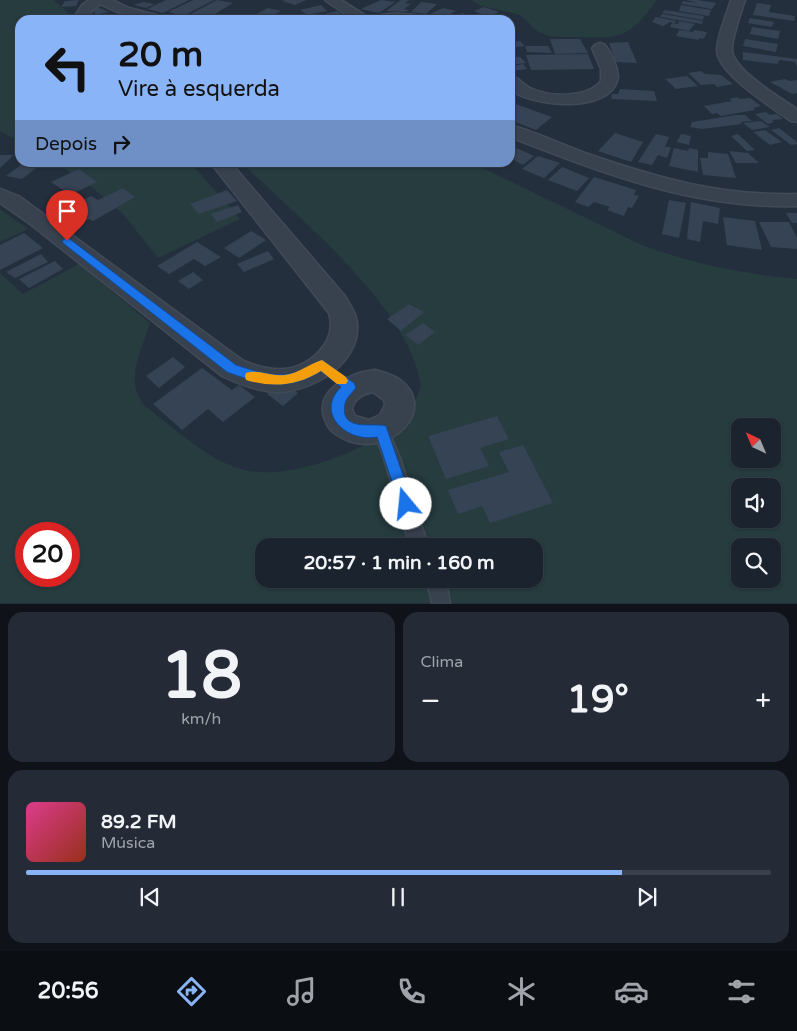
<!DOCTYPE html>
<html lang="pt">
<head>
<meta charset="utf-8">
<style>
	:root { --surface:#1b232e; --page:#242b36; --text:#f1f3f6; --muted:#a0a4aa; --line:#39404a; --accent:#8ab4f8 }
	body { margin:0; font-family:"Varela Round",sans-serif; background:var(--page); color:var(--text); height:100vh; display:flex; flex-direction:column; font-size:19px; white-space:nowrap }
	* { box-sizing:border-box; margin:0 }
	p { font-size:16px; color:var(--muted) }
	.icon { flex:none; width:28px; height:28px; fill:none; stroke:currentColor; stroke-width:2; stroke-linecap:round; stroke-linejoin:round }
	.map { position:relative; height:604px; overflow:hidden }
	.sheet { display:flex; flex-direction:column; gap:8px; padding:8px; background:#0f1319; flex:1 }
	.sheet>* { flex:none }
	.banner { position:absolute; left:15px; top:15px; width:500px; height:152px; border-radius:15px; box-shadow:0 1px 4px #0004,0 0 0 1px var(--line); background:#8ab4f8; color:#111; overflow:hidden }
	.needle { width:32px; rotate:316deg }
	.controls { position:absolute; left:731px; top:418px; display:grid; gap:10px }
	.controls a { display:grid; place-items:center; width:50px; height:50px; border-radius:10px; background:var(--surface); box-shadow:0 1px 4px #0004,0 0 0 1px var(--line); font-size:25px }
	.speed { position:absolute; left:15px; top:522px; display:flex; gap:10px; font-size:25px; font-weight:700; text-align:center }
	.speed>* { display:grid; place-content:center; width:65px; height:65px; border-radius:50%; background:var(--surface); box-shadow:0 1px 4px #0004,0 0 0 1px var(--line); line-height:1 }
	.speed .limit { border:8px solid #d22; background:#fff; color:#111 }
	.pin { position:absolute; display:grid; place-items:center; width:42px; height:42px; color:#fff; margin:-51px -21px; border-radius:50% 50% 50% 0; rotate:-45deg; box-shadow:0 0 5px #0007 }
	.pin .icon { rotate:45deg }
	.me { position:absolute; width:55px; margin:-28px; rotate:343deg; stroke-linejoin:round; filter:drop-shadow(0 0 4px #0008) }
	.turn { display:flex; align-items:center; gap:18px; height:105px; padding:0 20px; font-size:22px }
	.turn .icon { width:65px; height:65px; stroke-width:2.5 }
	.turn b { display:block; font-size:35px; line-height:42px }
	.then { display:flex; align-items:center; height:48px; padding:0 20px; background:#0003; gap:10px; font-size:19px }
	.big { font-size:38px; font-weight:700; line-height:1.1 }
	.sheet .widget { flex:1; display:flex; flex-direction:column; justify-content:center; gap:8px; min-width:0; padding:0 18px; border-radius:15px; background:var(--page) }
	.sheet .dial { align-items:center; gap:0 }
	.dial b { font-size:65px; line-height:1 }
	.song { display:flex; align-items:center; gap:15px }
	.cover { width:60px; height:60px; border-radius:8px; background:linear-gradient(135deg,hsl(330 70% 55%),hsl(10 70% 35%)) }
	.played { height:5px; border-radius:2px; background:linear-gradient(90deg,var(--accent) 80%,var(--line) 80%) }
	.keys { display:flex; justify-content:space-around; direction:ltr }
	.heat { display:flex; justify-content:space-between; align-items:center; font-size:28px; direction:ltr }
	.sheet .tiles { flex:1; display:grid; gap:8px; grid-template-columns:1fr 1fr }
	.widget:last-child { grid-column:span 2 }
	.trip { position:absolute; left:255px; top:538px; width:288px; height:50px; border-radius:15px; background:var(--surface); box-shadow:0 1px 4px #0004,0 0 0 1px var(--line); font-weight:700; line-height:50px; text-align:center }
	.dock { display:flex; height:80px; justify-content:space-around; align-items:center; background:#0b0e12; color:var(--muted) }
	.dock .icon { width:35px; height:35px }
	.dock .active { color:var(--accent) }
	.dock b { font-size:22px; color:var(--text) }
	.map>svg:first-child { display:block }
	.green { fill:#263c3f; fill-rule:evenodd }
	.building { fill:#364354 }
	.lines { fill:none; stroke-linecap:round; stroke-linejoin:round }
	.service-casing { stroke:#414a57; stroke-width:3 }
	.minor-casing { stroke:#414a57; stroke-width:3 }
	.service { fill:#38414e; fill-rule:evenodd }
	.minor { fill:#38414e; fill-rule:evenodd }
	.route { fill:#1a73e8; stroke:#114b97 }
	.slow { fill:#f59e0b }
</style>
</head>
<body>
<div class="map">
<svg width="797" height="604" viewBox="0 0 797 604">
	<rect width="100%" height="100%" fill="#242f3e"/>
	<path class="green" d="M0 0H54L68 13 69 19 20 20V142L0 131Z
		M471 0H657C630 37 622 39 577 37 564 37 550 38 539 32 531 28 528 19 519 15 503 9 485 10 471 0Z
		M56 163H191L240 219 158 258 124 215 93 188Z
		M242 163H472L644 246C694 264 744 274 797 279V603H0V273L23 294 79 264 150 323C142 349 124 381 144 405 172 426 207 460 241 469 280 480 338 460 372 441 382 435 391 424 400 417 409 409 422 395 420 382 408 306 296 216 242 163ZM740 426H772V459H740ZM740 486H772V519H740ZM26 534H69V576H26ZM264 546H534V579H264ZM740 546H772V579H740Z
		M0 209 28 229 0 242Z"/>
	<path class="building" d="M79 0 76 6 61 7 65 1Z
		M166 0H189L163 13 147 9Z
		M193 0H214L183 16 168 12Z
		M217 0 233 3 205 20 183 18Z
		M285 0H306L295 5 282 1Z
		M381 0 395 2 379 13 361 9Z
		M401 0H409L405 3 411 4 404 9 409 10 405 12 386 11Z
		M687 0H697L716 3 712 9 682 4 683 1 698 3Z
		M143 2 155 4 146 8 134 5Z
		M421 2 437 4 426 14 411 12Z
		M757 3 771 5 769 12 795 16 794 21 753 15Z
		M321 5 327 11 307 15 300 10Z
		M681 5 711 10 709 16 679 11Z
		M97 7 109 12 95 15 94 9Z
		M484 7 499 12 488 17 474 11Z
		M268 8 281 11 264 20H245Z
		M443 8 456 11 443 18 430 14Z
		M664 10 704 16 703 20 663 13Z
		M337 11 348 19 312 20 309 18Z
		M463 13 477 19 447 20Z
		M662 14H663L703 21 702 24 660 17Z
		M656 17 676 21 675 23 670 22 663 26 652 22Z
		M750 18 774 22 772 27 748 23Z
		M679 21 695 24 689 31 670 27 672 23 678 24Z
		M752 27 780 31 778 39 750 34Z
		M679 30 693 32 694 30 707 32 704 39 699 38V40L676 36Z
		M550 39H580L588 53 555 54Z
		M745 39 778 44 776 52 743 46Z
		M520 41 525 46H548L552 53 527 52 525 46 510 48V42Z
		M628 42 637 63 616 62 609 43Z
		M743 52 797 59V67L795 62 780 60 777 64 743 60Z
		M588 54 594 69 531 70 526 55Z
		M520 57 526 63 510 65V58Z
		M523 64 527 69 510 71V67Z
		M701 71 705 74 721 75 733 84 717 87 714 84 701 85 688 73Z
		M687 76 698 86 676 89 665 79Z
		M785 79 789 81 797 80V93L792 94 770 82Z
		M620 89 654 91 657 101 611 99 612 94H618Z
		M737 97 740 99 750 98 761 106 753 108 755 110 721 116 717 113 712 114 704 106 732 101 729 99Z
		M510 102 552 117 536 130 510 120Z
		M766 112 770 115 777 114 783 119 772 120 774 122 768 124 755 114Z
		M736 115H745L752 121 740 122 742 124 702 129 690 127 692 122Z
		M761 121 770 127 752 130 743 123Z
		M779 128 797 142V144L791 145 771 130Z
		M765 130 782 142 770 145 753 132Z
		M615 133 643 142 631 162 598 151Z
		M656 134 669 137 665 147H671L667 158 658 155 652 165 638 162Z
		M681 134 691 136 689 145 677 142Z
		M738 134 755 150 747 151 731 136Z
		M514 147 534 156 523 165 510 158V151Z
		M674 148 688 151 689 148 698 150V172L669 166Z
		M729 151 748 153 759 163H736Z
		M708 152 728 154 736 178 703 175 700 158H708Z
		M0 155H14L0 168Z
		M538 156 560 163 544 178 522 169Z
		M25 162H44L22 179 6 176Z
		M562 167 589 178 577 191 548 180Z
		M79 169 97 182 70 195 51 182Z
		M594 177 636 190 634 195 639 196 632 208 628 207 624 216 607 210 610 207 594 202 588 207 575 202Z
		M123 188 135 197 93 221 89 219 84 222 65 209 91 196 98 200Z
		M227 190 237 201 199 214 190 204Z
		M669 200 686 203 679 238 662 234Z
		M691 202 720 208 718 224 703 221 700 242 687 239Z
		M238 205 242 212 217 222 211 214Z
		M786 213H797V223H792Z
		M723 217 755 221 762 250 727 245Z
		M759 222H789L797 238V249L771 247Z
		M251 231 266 240 239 258 224 248Z
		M24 233 43 248 0 270V245Z
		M197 242 221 257 205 266 194 259 169 274 157 266Z
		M268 251 274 259 244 272 237 264Z
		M41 254 48 262 15 278 6 272Z
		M55 261 63 269 29 288 19 279Z
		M193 272 203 280 189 289 178 281Z
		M409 304 424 312 401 331 387 319Z
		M423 323 435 332 418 345 405 335Z
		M173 357 185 367 159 388 146 376Z
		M202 368 232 390 239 385 255 397 223 422 208 409 182 430 153 404Z
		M283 382 298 393 283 406 267 394Z
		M497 416 509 439 480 448 489 466 446 479 428 436Z
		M523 445 553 503 490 523 482 506 458 514 448 490 509 472 499 452Z"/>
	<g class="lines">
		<defs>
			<path id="service" d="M381 424 386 425 400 458 428 546H410L384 458 373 430 376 425Z
				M424 579H442L448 592 450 604H432L430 593Z"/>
			<path id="minor" d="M89 0H112L129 8 164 17 166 20C140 20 123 16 100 4L92 11 86 20H72L82 5Z
				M325 0H341L371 19C378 12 422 12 429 20H354Z
				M731 0H745C741 12 732 38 732 49 732 70 781 98 797 109V122L791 121C773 108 715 72 717 49 718 34 727 14 731 0Z
				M600 43 605 45C612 54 617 66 618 77 612 115 531 107 510 89V75C518 77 522 84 530 88 549 97 587 99 601 81V69L592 48 595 45Z
				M510 125C536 132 560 144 585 153 657 178 720 196 797 194V206C694 209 605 174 510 137Z
				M210 162H230L344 295C349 303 356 312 357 323 361 363 313 391 278 392 259 392 239 384 222 376L29 223 0 203V189L20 197 242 360C255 366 269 370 284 369 310 367 338 342 329 313Z
				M375 370C383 372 393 375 400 380 438 408 393 456 349 441 342 438 335 435 330 429 306 395 346 373 375 370ZM373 392 384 400 385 405 380 415 369 420 355 416 352 409C354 398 363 394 373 392Z"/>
		</defs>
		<use href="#service" class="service-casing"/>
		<use href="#minor" class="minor-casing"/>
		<use href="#service" class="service"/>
		<use href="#minor" class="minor"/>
	</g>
	<path class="route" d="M67 237 236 365C257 372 279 379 301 371 308 368 314 363 322 360L354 383 356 387C353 393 346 397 345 404 339 433 375 422 386 426L413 504 411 508 406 510 401 508 377 437C348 443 314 414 341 387L321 371C287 392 262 385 227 372L63 243 62 241Z"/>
	<path class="slow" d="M322 360 346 377 348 381 346 384H337L321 371C297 386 273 388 246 380L245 376 246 373C258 369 272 377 285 375 299 373 309 364 322 360Z"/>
</svg>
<div class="controls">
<a><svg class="needle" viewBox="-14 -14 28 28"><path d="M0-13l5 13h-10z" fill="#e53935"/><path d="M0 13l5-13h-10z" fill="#a0a4aa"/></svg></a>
<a><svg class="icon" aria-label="sound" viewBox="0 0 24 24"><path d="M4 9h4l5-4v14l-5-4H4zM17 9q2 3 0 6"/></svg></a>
<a><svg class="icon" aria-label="search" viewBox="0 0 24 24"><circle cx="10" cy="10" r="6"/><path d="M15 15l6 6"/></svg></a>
</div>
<div class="speed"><div class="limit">20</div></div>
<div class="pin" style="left:67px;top:241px;background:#d93025"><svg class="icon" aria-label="arrive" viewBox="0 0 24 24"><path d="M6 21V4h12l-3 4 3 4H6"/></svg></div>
<svg class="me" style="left:406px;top:504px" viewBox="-20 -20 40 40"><circle r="19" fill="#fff"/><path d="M0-13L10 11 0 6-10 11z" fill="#1a73e8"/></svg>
<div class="trip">20:57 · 1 min · 160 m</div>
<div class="banner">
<div class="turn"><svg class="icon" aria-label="left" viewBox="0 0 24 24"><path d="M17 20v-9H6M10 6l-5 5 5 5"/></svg><div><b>20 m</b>Vire à esquerda</div></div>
<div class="then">Depois<svg class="icon" aria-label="right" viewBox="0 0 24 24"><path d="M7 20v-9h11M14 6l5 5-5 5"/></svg></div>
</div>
</div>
<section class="sheet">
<div class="tiles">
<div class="widget dial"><b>18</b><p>km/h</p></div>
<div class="widget"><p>Clima</p>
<div class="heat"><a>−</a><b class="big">19°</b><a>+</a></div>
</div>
<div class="widget">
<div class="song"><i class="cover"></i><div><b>89.2 FM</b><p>Música</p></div></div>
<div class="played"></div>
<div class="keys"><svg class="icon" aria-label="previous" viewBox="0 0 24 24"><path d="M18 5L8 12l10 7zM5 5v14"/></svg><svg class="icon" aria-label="pause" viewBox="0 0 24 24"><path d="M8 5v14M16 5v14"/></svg><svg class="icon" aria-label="next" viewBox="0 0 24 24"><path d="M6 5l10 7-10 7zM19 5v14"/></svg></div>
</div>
</div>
</section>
<nav class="dock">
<b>20:56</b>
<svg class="icon active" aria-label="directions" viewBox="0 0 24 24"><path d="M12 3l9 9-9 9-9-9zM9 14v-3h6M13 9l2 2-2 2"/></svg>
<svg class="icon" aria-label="music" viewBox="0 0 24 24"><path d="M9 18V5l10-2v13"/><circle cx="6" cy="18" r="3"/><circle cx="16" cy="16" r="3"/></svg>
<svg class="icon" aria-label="phone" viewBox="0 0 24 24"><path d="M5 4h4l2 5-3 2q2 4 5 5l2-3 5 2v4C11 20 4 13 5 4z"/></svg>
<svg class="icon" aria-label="climate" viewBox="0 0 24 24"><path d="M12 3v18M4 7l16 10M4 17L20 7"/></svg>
<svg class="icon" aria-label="car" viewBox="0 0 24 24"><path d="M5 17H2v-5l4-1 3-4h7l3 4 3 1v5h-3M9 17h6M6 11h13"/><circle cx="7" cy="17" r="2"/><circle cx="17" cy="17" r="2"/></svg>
<svg class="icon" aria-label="filters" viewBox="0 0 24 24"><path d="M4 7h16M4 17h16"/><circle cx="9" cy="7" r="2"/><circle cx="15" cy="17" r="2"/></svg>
</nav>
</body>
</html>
